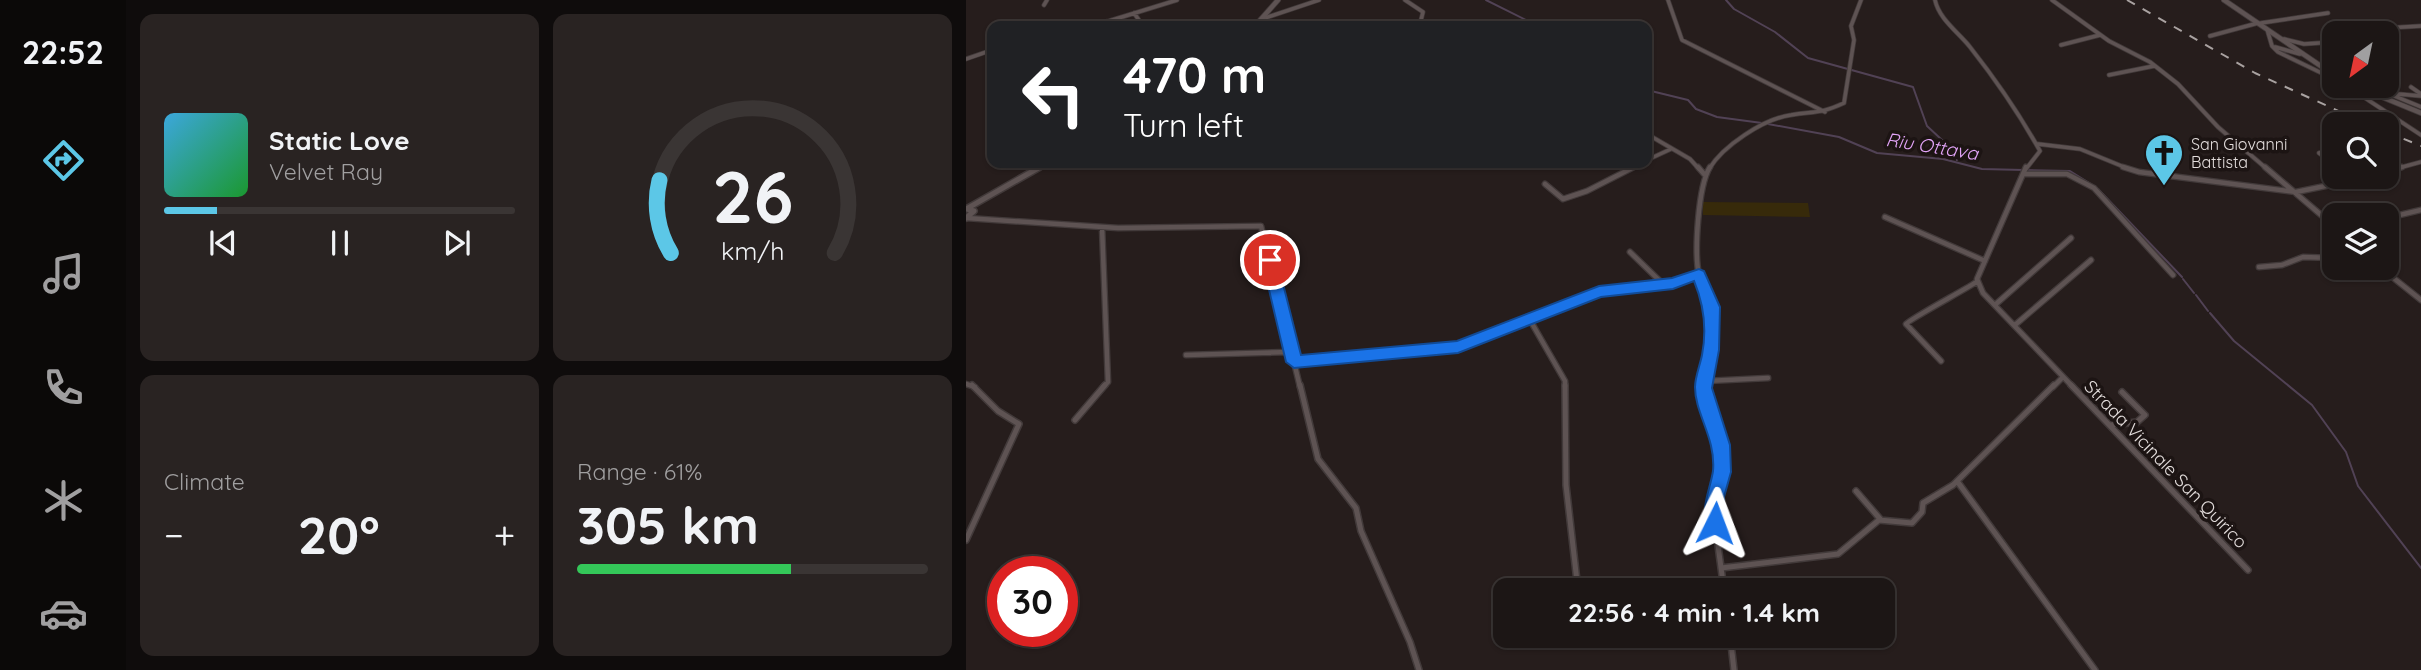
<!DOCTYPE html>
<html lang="en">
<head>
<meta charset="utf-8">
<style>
	:root { --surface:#1c1615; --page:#292322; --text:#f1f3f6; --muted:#a09fa0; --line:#3a3534; --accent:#5cc7e7 }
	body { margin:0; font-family:Quicksand,sans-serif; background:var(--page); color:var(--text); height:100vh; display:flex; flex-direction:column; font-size:26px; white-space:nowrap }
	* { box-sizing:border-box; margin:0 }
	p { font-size:23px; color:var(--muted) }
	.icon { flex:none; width:38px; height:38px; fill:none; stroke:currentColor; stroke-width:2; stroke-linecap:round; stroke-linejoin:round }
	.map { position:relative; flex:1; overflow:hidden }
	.side { display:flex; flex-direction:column; gap:14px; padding:14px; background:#0f0c0c; width:840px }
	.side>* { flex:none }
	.hud { position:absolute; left:21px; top:21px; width:665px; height:147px; border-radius:14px; box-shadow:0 2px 5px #0004,0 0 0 2px var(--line); background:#202124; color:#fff; overflow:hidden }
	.needle { width:46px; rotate:213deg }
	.buttons { position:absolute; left:1356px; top:21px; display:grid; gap:14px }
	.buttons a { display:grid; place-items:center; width:77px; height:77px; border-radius:14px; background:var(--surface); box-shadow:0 2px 5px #0004,0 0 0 2px var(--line); font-size:35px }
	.speed { position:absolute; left:21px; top:556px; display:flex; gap:14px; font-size:35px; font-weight:700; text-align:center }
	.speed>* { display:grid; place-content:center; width:91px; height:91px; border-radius:50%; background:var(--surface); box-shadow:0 2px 5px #0004,0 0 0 2px var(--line); line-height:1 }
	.speed .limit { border:10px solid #d22; background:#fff; color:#111 }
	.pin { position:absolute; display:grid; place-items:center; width:60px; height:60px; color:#fff; margin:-30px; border:4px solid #fff; border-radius:50%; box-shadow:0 2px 7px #0007 }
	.me { position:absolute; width:77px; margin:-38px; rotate:3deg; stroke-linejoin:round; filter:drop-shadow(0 0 5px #0008) }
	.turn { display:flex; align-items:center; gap:24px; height:147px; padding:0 21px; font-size:32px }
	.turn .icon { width:91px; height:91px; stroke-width:2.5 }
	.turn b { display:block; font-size:49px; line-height:60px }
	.big { font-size:52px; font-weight:800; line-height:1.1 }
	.side .card { flex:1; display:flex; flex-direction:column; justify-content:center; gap:10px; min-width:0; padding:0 24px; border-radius:14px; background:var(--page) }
	.side .dial { align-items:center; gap:0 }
	.dial svg { height:182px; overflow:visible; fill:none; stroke:var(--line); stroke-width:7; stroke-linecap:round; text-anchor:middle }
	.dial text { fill:var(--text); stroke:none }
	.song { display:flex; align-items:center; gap:21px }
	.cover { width:84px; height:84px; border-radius:10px; background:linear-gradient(135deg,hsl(200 70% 55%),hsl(130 70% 35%)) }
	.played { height:7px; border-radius:4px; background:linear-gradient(90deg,var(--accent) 15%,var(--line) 15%) }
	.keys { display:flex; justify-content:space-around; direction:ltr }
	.heat { display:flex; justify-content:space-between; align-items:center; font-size:38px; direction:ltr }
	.charge { height:10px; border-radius:5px; background:linear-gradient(90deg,#34c759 61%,var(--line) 0) }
	.side .tiles { flex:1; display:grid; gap:14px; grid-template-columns:repeat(2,1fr) }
	.trip { position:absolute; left:527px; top:578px; width:402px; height:70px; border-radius:14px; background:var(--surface); box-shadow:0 2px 5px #0004,0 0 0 2px var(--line); font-weight:800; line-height:70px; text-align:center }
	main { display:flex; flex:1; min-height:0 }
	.tab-bar { display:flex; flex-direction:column; width:126px; justify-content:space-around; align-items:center; background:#0b0908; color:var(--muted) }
	.tab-bar .icon { width:49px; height:49px }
	.tab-bar .on { color:var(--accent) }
	.tab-bar b { font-size:32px; color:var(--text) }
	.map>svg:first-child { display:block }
	.green { fill:#372a0a }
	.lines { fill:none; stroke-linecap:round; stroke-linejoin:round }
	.stream { stroke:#514255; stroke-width:2 }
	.minor-far2-casing { stroke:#423a3a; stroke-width:5 }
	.minor-far1-casing { stroke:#423a3a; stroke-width:7 }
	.minor-casing { stroke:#423a3a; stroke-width:8 }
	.secondary-far1-casing { stroke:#423a3a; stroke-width:6 }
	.secondary-casing { stroke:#423a3a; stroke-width:8 }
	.minor-far2 { stroke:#5e5353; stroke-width:3.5 }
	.minor-far1 { stroke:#5e5353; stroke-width:4.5 }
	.minor { stroke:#5e5353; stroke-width:5 }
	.secondary-far1 { stroke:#5e5353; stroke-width:4.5 }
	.secondary { stroke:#5e5353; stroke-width:5 }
	.rail { stroke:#a9a2a1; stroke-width:2; stroke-dasharray:9 9; stroke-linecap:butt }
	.route { fill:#1a73e8; stroke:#114b97; stroke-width:2 }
	.labels { text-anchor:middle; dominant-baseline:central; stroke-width:7; stroke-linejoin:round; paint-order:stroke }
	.far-poi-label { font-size:16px; fill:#e3dddc; stroke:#1c1413; text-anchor:start }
	.street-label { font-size:18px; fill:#e3dddc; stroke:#1c1413 }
	.water-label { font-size:19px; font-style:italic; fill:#e2a4f8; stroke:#1c1413 }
</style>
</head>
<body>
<main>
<nav class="tab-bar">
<b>22:52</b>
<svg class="icon on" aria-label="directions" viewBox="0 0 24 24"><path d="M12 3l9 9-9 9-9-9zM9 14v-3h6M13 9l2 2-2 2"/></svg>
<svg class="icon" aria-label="music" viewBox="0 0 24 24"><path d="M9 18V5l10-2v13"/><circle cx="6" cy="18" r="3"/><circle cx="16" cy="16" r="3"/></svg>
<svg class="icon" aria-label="phone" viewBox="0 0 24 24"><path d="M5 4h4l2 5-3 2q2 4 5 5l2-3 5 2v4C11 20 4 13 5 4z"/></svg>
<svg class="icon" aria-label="climate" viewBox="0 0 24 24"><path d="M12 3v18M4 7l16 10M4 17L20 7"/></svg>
<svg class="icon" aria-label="car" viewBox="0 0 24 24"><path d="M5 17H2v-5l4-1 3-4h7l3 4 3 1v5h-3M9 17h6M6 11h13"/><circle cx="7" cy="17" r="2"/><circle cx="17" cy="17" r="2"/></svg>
</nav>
<section class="side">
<div class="tiles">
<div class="card">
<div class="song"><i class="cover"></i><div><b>Static Love</b><p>Velvet Ray</p></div></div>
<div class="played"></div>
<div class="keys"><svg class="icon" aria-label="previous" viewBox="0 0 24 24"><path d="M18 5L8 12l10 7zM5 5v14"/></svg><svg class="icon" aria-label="pause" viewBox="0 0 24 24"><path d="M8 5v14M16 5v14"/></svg><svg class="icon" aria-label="next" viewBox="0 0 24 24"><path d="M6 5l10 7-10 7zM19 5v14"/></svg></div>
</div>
<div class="card dial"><svg viewBox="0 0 100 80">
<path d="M14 69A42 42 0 1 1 86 69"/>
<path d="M14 69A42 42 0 0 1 9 37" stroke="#5cc7e7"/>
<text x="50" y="56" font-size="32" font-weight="700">26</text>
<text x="50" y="72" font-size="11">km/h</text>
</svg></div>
<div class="card"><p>Climate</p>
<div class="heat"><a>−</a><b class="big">20°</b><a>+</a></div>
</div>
<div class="card"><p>Range · 61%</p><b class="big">305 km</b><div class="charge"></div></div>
</div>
</section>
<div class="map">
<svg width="1455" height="670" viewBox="0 0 1455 670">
	<rect width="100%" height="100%" fill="#261d1c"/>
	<path class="green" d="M737 202 842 203 844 217 737 215Z"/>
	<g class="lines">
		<path class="stream" d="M520 0 572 26
			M760 0 768 9 809 32 842 58 947 87 961 126 990 153 991 160
			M681 90 722 100 730 109 751 117 796 123
			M802 124 873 137 911 153 977 159 1016 169 1104 171 1128 186
			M1132 189 1216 277
			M1217 279 1228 293
			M1230 295 1242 311
			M1244 313 1268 341 1346 405 1380 452 1392 486 1455 568"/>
		<defs>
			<path id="minor-far2" d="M439 0 457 12 455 20 468 26
				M702 0 716 40 859 112
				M969 0C973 19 992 32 1004 47 1030 80 1054 115 1074 151L1060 169
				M1086 0 1143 41 1184 62 1212 84 1252 127 1301 169
				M78 5 81 0
				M168 13 177 26
				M299 18 353 0
				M1295 23 1362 13
				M109 26 143 21 211 0
				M1301 29 1306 46 1312 52 1368 79
				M1403 29 1455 26
				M1368 34H1365L1368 37
				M1244 36 1292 23
				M1318 39 1338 44 1368 42
				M1095 45 1134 35
				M1309 47 1334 54
				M0 59 26 50
				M1143 75 1188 66
				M1381 86 1455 135
				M1404 86 1455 107
				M1445 87 1455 94
				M1421 93 1455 96
				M681 134 724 159 733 169
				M1072 144 1114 149 1163 169
				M1368 149 1353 153 1368 164
				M681 160 705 149
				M664 169 676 163
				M743 169C757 146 797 119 825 115 849 111 854 114 878 103L888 40 885 26 895 0
				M1429 169 1455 162"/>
			<path id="minor-far1" d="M732 167 738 174
				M1060 167 1011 279 1017 293 1107 387
				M1157 167 1173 172 1330 192 1403 177
				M1299 167 1368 226
				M1421 171 1436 167
				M1058 174H1101L1128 188 1207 275
				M579 184 597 199 621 191 668 167
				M919 217 1019 261
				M0 218 152 228 295 226 334 387
				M1421 218 1455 210
				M136 227 142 382 137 387
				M664 252 697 284
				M1293 267 1316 265 1337 257 1368 258
				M1415 268 1455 300
				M1030 304 1105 238
				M564 320 599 381V387
				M1049 325 1125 260
				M220 355 326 352
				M975 361 940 324C942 320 1002 288 1012 281
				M329 362 492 347 633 291 707 283 733 274
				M740 381 802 378
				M0 384 9 387
				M737 387C742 362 751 331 746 306 743 295 736 286 733 275 728 253 732 186 744 167
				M1087 387 1097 377"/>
			<path id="minor" d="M334 385 352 459 390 508 395 531 444 642 453 670
				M599 385 600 485 612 590
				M738 385 755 445 756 472 749 497V523L758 590
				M1105 385 1282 570
				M109 420 139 385
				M1145 425 1171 422 1179 415 1156 392
				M991 481 1129 670
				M890 491 915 520
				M0 540 53 424 32 411 6 385
				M755 568 872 554 913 520 946 523 956 512 957 503 987 485 1088 385
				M764 635 768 670"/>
			<path id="secondary-far1" d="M1258 0 1368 75
				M289 26 312 0
				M1389 86 1455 113
				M71 169 81 163"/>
			<path id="secondary" d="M0 209 74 167
				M0 218 8 211 1 209"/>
		</defs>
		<use href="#minor-far2" class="minor-far2-casing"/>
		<use href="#minor-far1" class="minor-far1-casing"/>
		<use href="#minor" class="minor-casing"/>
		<use href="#secondary-far1" class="secondary-far1-casing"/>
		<use href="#secondary" class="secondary-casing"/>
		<use href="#minor-far2" class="minor-far2"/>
		<use href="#minor-far1" class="minor-far1"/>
		<use href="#minor" class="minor"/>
		<use href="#secondary-far1" class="secondary-far1"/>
		<use href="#secondary" class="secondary"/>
		<path class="rail" d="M1161 0 1289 73 1401 124
			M1421 132 1455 146"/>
	</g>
	<path class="route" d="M304 255 311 260 335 355 491 341 633 286 706 278 733 269 738 271 754 307 753 350 746 388 764 445 765 472 758 497 756 529 749 532 743 529C733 509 744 491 747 471 750 438 729 414 729 387 729 377 734 365 736 355 741 329 738 305 728 281L707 289 635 297 492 353 328 368 320 362 296 260Z"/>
	<defs>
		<symbol id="church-pin" viewBox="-11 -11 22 30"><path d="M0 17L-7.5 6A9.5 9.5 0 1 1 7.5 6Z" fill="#5cc7e7" stroke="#1c1413"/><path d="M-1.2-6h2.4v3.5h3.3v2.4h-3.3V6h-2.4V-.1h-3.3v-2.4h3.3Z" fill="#111"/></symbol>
	</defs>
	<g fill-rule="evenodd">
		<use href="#church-pin" x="1176" y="131" width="44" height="60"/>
	</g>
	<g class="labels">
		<g class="far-poi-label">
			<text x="1225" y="144">San Giovanni<tspan x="1225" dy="18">Battista</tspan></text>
		</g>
		<g class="street-label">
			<text transform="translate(1200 464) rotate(46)">Strada Vicinale San Quirico</text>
		</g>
		<g class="water-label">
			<text transform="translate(966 146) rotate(9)">Riu Ottava</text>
		</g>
	</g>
</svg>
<div class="buttons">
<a><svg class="needle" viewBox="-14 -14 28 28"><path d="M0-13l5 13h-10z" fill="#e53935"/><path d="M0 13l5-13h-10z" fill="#a09fa0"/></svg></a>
<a><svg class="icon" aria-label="search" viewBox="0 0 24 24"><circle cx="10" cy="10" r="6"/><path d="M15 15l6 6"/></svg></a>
<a><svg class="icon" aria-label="layers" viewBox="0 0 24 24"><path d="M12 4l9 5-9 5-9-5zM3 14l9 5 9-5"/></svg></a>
</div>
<div class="speed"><div class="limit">30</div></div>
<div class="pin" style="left:304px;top:260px;background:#d93025"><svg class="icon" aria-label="arrive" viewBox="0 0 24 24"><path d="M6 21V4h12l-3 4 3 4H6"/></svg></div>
<svg class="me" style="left:749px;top:523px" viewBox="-20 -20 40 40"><path d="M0-17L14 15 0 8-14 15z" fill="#1a73e8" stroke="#fff" stroke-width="4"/></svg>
<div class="trip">22:56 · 4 min · 1.4 km</div>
<div class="hud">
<div class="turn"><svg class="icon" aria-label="left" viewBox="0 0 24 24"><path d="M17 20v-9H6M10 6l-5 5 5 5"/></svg><div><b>470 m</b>Turn left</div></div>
</div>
</div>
</main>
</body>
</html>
